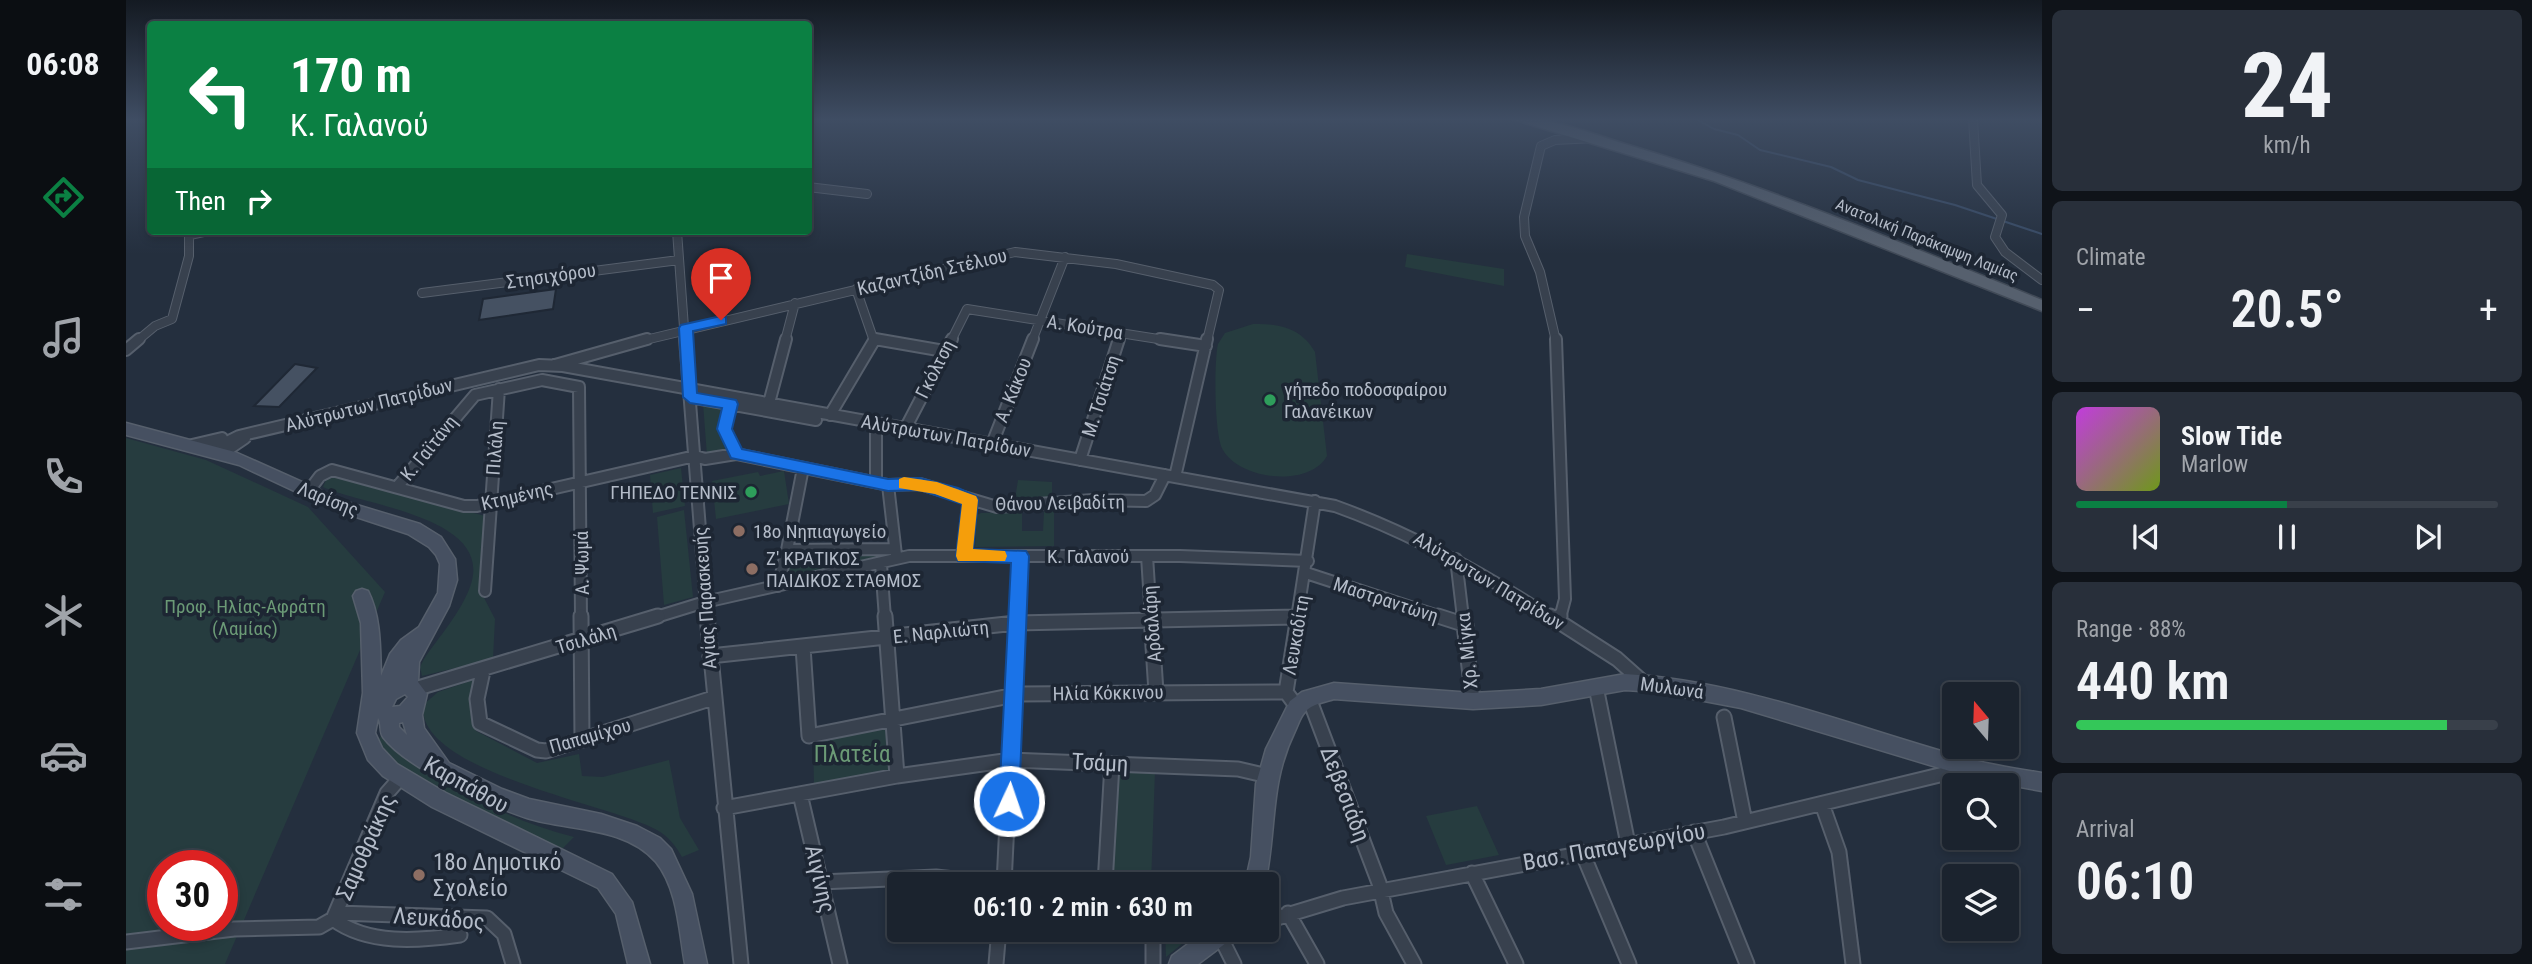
<!DOCTYPE html>
<html lang="en">
<head>
<meta charset="utf-8">
<style>
	:root { --surface:#1b232e; --page:#282f3a; --text:#f1f3f6; --muted:#a0a4aa; --line:#39404a; --accent:#0b8043 }
	body { margin:0; font-family:"Roboto Condensed",sans-serif; background:var(--page); color:var(--text); height:100vh; display:flex; flex-direction:column; font-size:26px; white-space:nowrap }
	* { box-sizing:border-box; margin:0 }
	p { font-size:23px; color:var(--muted) }
	.icon { flex:none; width:38px; height:38px; fill:none; stroke:currentColor; stroke-width:2; stroke-linecap:round; stroke-linejoin:round }
	.map { position:relative; flex:1; overflow:hidden }
	.panel { display:flex; flex-direction:column; gap:10px; padding:10px; background:#0f1319; width:490px }
	.panel>* { flex:none }
	.hud { position:absolute; left:21px; top:21px; width:665px; height:214px; border-radius:7px; box-shadow:0 4px 10px #0003,0 0 0 2px var(--line); background:#0b8043; color:#fff; overflow:hidden }
	.needle { width:46px; rotate:341deg }
	.fabs { position:absolute; left:1816px; top:682px; display:grid; gap:14px }
	.fabs a { display:grid; place-items:center; width:77px; height:77px; border-radius:7px; background:var(--surface); box-shadow:0 4px 10px #0003,0 0 0 2px var(--line); font-size:35px }
	.speed { position:absolute; left:21px; top:850px; display:flex; gap:14px; font-size:35px; font-weight:700; text-align:center }
	.speed>* { display:grid; place-content:center; width:91px; height:91px; border-radius:50%; background:var(--surface); box-shadow:0 4px 10px #0003,0 0 0 2px var(--line); line-height:1 }
	.speed .limit { border:10px solid #d22; background:#fff; color:#111 }
	.pin { position:absolute; display:grid; place-items:center; width:60px; height:60px; color:#fff; margin:-72px -30px; border-radius:50% 50% 50% 0; rotate:-45deg; box-shadow:0 0 7px #0007 }
	.pin .icon { rotate:45deg }
	.me { position:absolute; width:77px; margin:-38px; rotate:3deg; stroke-linejoin:round; filter:drop-shadow(0 0 5px #0008) }
	.turn { display:flex; align-items:center; gap:24px; height:147px; padding:0 28px; font-size:32px }
	.turn .icon { width:91px; height:91px; stroke-width:2.5 }
	.turn b { display:block; font-size:49px; line-height:60px }
	.then { display:flex; align-items:center; height:66px; padding:0 28px; background:#0003; gap:14px; font-size:26px }
	.big { font-size:52px; font-weight:600; line-height:1.1 }
	.panel .widget { flex:1; display:flex; flex-direction:column; justify-content:center; gap:10px; min-width:0; padding:0 24px; border-radius:10px; background:var(--page) }
	.panel .dial { align-items:center; gap:0 }
	.dial b { font-size:91px; line-height:1 }
	.song { display:flex; align-items:center; gap:21px }
	.cover { width:84px; height:84px; border-radius:10px; background:linear-gradient(135deg,hsl(290 70% 55%),hsl(80 70% 35%)) }
	.played { height:7px; border-radius:4px; background:linear-gradient(90deg,var(--accent) 50%,var(--line) 50%) }
	.keys { display:flex; justify-content:space-around; direction:ltr }
	.heat { display:flex; justify-content:space-between; align-items:center; font-size:38px; direction:ltr }
	.charge { height:10px; border-radius:5px; background:linear-gradient(90deg,#34c759 88%,var(--line) 0) }
	.trip { position:absolute; left:761px; top:872px; width:392px; height:70px; border-radius:7px; background:var(--surface); box-shadow:0 4px 10px #0003,0 0 0 2px var(--line); font-weight:600; line-height:70px; text-align:center }
	main { display:flex; flex:1; min-height:0 }
	.tabs { display:flex; flex-direction:column; width:126px; justify-content:space-around; align-items:center; background:#0b0e12; color:var(--muted) }
	.tabs .icon { width:49px; height:49px }
	.tabs .current { color:var(--accent) }
	.tabs b { font-size:32px; color:var(--text) }
	.map>svg:first-child { display:block }
	.green { fill:#263c3f; fill-rule:evenodd }
	.lines { fill:none; stroke-linecap:round; stroke-linejoin:round }
	.stream { stroke:#394c67; stroke-width:2 }
	.building { fill:#455162; stroke:#1f2835; stroke-width:2 }
	.street-far2-casing { stroke:#565f6c; stroke-width:10 }
	.street-far1-casing { stroke:#565f6c; stroke-width:14 }
	.street-casing { stroke:#565f6c; stroke-width:17 }
	.secondary-casing { stroke:#565f6c; stroke-width:3 }
	.primary-casing { stroke:#414a57; stroke-width:3 }
	.street-far2 { stroke:#38414e; stroke-width:8 }
	.street-far1 { stroke:#38414e; stroke-width:10 }
	.street { stroke:#38414e; stroke-width:13 }
	.secondary { fill:#465061; fill-rule:evenodd }
	.primary { fill:#56606e; fill-rule:evenodd }
	.route { fill:#1a73e8; stroke:#114b97; stroke-width:2 }
	.slow { fill:#f59e0b }
	.leisure-dot { fill:#2e9e5b; stroke:#1d2633; stroke-width:2.5 }
	.education-dot { fill:#8d6e63; stroke:#1d2633; stroke-width:2.5 }
	.labels { text-anchor:middle; dominant-baseline:central; stroke-width:7; stroke-linejoin:round; paint-order:stroke }
	.far-street-label { font-size:16px; fill:#b4bcc9; stroke:#1d2633 }
	.street-label { font-size:19px; fill:#b4bcc9; stroke:#1d2633 }
	.poi-label { font-size:19px; fill:#b4bcc9; stroke:#1d2633; text-anchor:start }
	.park-label { font-size:19px; fill:#6b9a76; stroke:#1d2633 }
	.near-park-label { font-size:23px; fill:#6b9a76; stroke:#1d2633 }
	.near-street-label { font-size:23px; fill:#b4bcc9; stroke:#1d2633 }
	.near-poi-label { font-size:23px; fill:#b4bcc9; stroke:#1d2633; text-anchor:start }
</style>
</head>
<body>
<main>
<nav class="tabs">
<b>06:08</b>
<svg class="icon current" aria-label="directions" viewBox="0 0 24 24"><path d="M12 3l9 9-9 9-9-9zM9 14v-3h6M13 9l2 2-2 2"/></svg>
<svg class="icon" aria-label="music" viewBox="0 0 24 24"><path d="M9 18V5l10-2v13"/><circle cx="6" cy="18" r="3"/><circle cx="16" cy="16" r="3"/></svg>
<svg class="icon" aria-label="phone" viewBox="0 0 24 24"><path d="M5 4h4l2 5-3 2q2 4 5 5l2-3 5 2v4C11 20 4 13 5 4z"/></svg>
<svg class="icon" aria-label="climate" viewBox="0 0 24 24"><path d="M12 3v18M4 7l16 10M4 17L20 7"/></svg>
<svg class="icon" aria-label="car" viewBox="0 0 24 24"><path d="M5 17H2v-5l4-1 3-4h7l3 4 3 1v5h-3M9 17h6M6 11h13"/><circle cx="7" cy="17" r="2"/><circle cx="17" cy="17" r="2"/></svg>
<svg class="icon" aria-label="filters" viewBox="0 0 24 24"><path d="M4 7h16M4 17h16"/><circle cx="9" cy="7" r="2"/><circle cx="15" cy="17" r="2"/></svg>
</nav>
<div class="map">
<svg width="1916" height="964" viewBox="0 0 1916 964">
	<rect width="100%" height="100%" fill="#242f3e"/>
	<path class="green" d="M1281 254 1378 269V286L1279 267Z
		M1127 324C1152 323 1176 328 1189 352L1201 456C1183 488 1114 480 1097 450 1088 436 1088 360 1092 344L1099 333Z
		M577 403 602 406 604 452 581 456Z
		M0 438 80 460 182 507 259 592 99 964H0ZM37 866H96V926H37Z
		M555 468 559 506 527 513 524 475Z
		M658 471 663 504 590 519 586 481 632 472 634 476Z
		M203 473C253 491 306 501 359 516L355 592 369 619 367 659 296 676 294 667 298 659C313 637 335 612 344 587 370 517 238 506 197 487Z
		M892 480 926 482V497L889 499Z
		M558 510 567 597 538 605 531 517Z
		M928 510V546L849 547 851 515 855 513 896 512V531H917L918 511Z
		M669 552H761L760 555 660 578 657 577 662 556Z
		M350 679 346 707 350 731 411 763 453 754 456 776 477 777 543 760 554 818 573 850 556 857C550 846 542 836 531 830 488 805 290 772 297 705L312 692Z
		M762 725 766 770 688 784 687 738Z
		M257 733C315 784 372 817 448 837L435 850C393 829 270 781 252 740Z
		M990 769 1029 771 1025 884 984 882Z
		M1351 806 1373 855 1320 865 1300 816Z
		M1039 929H1074L1040 957Z"/>
	<g class="lines">
		<path class="stream" d="M1570 119 1588 129 1612 135 1634 150 1705 167 1732 180 1829 205 1916 234"/>
	</g>
	<path class="building" d="M430 289 427 309 353 320 357 299Z
		M169 364 191 368 153 407 128 406Z"/>
	<g class="lines">
		<defs>
			<path id="street-far2" d="M1847 119 1851 185 1876 215 1869 237 1879 252 1916 280
				M682 187 741 194
				M551 231 559 341
				M64 235 82 231
				M730 289 748 341
				M296 293 553 260
				M749 339 758 341
				M11 341 29 326 46 319 63 256V231
				M515 341 889 252 990 264 1087 285 1093 290 1081 341
				M659 341 669 303
				M825 341 841 309 1045 341
				M906 341 939 257
				M993 341 995 333
				M1430 341 1414 272 1399 236 1398 217 1415 146 1429 140 1469 138"/>
			<path id="street-far1" d="M559 339 581 618
				M749 339 818 351
				M1034 339 1080 346
				M1430 339 1439 599 1434 618
				M0 350 13 339
				M429 365 521 339
				M564 397 690 420
				M643 403 660 339
				M605 404 599 429 610 454
				M704 415 749 339
				M779 429 826 339
				M750 430V482
				M866 444 907 339
				M66 445 96 438
				M85 450 113 436 413 365 437 366 1209 506C1287 534 1357 573 1426 618
				M97 453 119 438
				M954 460 993 339
				M677 468 661 550 768 549
				M1049 477 1081 339
				M762 485 770 555
				M271 487 349 395 416 380 453 387 455 618
				M182 492 194 476 206 470 338 506H351L569 456 579 459 610 454 762 485 794 484 871 507 967 500 1020 501 1029 495 1039 475
				M838 556 844 501
				M1021 556 1025 618
				M1330 559 1337 618
				M755 564 759 618
				M1180 573 1318 618
				M652 586 661 550
				M359 591 373 389
				M527 618 579 602 783 556H1054L1182 561
				M891 618 894 556
				M1138 618 1173 617
				M1171 618 1189 501"/>
			<path id="street" d="M455 616 456 740
				M581 616 615 964
				M759 616 771 776
				M1025 616 1030 692
				M1312 616 1340 625
				M1337 616 1347 701
				M1424 616 1491 659 1518 683
				M1432 623 1434 616
				M677 647 683 736 894 694 1160 692
				M584 656 890 623 1173 617
				M357 671 351 699 354 723 411 750 420 751 587 698
				M1470 687 1502 844
				M289 689 532 616
				M1183 698 1253 883 1260 913 1288 964
				M1171 707 1160 692 1172 616
				M1598 717 1619 822
				M674 794 714 964
				M1696 804 1713 852 1727 964
				M598 808 771 776 885 760 1112 769 1142 776
				M1568 832 1621 964
				M1456 852 1503 964
				M1346 873 1390 964
				M694 882 810 877 875 884
				M878 884 891 616
				M979 884 986 764
				M211 913 361 918 378 934 387 964
				M1162 913 1191 964
				M207 919C242 945 292 941 334 935
				M1141 921 1217 898 1598 827 1826 772 1828 764
				M1027 929V964
				M0 942 108 929 193 927 207 919 261 793 275 777
				M870 964 873 929
				M1108 964 1094 936 1122 929"/>
			<path id="secondary" d="M0 423 109 452 221 502 294 524 315 537 329 559 331 580 323 606 293 662 292 682 301 694 296 715 298 728 323 763 376 789 403 799 475 814 511 826 534 838 545 849 566 894 581 964H559C553 932 552 889 530 862 499 826 442 831 401 818 364 806 280 768 257 737 253 731 256 724 252 718L249 733 256 748 271 764 320 793 486 874 506 902 524 964H502L490 914 472 888 306 807 257 776 242 760 231 733 237 693 235 623 227 596 230 591 236 589 242 591C255 617 254 647 255 676L264 654 275 640 293 627 312 593 314 564 310 555 303 547 282 534 209 510 113 465 0 435ZM279 694 282 697 274 706 266 707 270 699ZM277 722 281 735 273 727V723Z
				M1499 674C1619 681 1732 729 1847 760 1870 766 1893 769 1916 773V791L1850 779 1615 708 1531 692 1499 690 1415 705 1347 709 1208 699C1198 702 1186 704 1179 712 1174 717 1172 725 1169 731 1143 784 1151 829 1139 884H1119L1125 857 1130 784 1140 749 1164 701 1176 692 1208 683 1347 693 1415 689Z
				M1082 929H1111L1108 937 1072 964H1043L1046 956Z"/>
			<path id="primary" d="M1386 119C1422 116 1464 133 1499 144 1641 186 1778 244 1916 300V311L1588 181Z"/>
		</defs>
		<use href="#street-far2" class="street-far2-casing"/>
		<use href="#street-far1" class="street-far1-casing"/>
		<use href="#street" class="street-casing"/>
		<use href="#secondary" class="secondary-casing"/>
		<use href="#primary" class="primary-casing"/>
		<use href="#street-far2" class="street-far2"/>
		<use href="#street-far1" class="street-far1"/>
		<use href="#street" class="street"/>
		<use href="#secondary" class="secondary"/>
		<use href="#primary" class="primary"/>
	</g>
	<linearGradient id="sky" x2="0" y2="1"><stop stop-color="#141a22"/><stop offset="0.47" stop-color="#3f4d63"/><stop offset="1" stop-color="#3f4d63" stop-opacity="0"/></linearGradient>
	<rect width="1916" height="254" fill="url(#sky)"/>
	<path class="route" d="M595 316 600 317V324L567 331 571 393 610 400 612 404 606 429 616 449 762 479 794 478 832 488 850 496 852 500 847 549 900 551 903 556 893 801 890 808 883 811 876 808 873 801 885 563 832 561 830 556 836 504 794 490 762 491 605 458 591 429 596 408 564 403 557 397 553 328 555 325Z"/>
	<path class="slow" d="M778 477 811 482 850 496 852 500 847 549 879 551 881 556 879 561H832L830 556 836 504 809 494 773 488V479Z"/>
	<g class="leisure-dot">
		<circle cx="1144" cy="400" r="7"/>
		<circle cx="625" cy="492" r="7"/>
	</g>
	<g class="education-dot">
		<circle cx="613" cy="531" r="7"/>
		<circle cx="626" cy="569" r="7"/>
		<circle cx="293" cy="875" r="7"/>
	</g>
	<g class="labels">
		<g class="far-street-label">
			<text transform="translate(1801 240) rotate(22)">Ανατολική Παράκαμψη Λαμίας</text>
		</g>
		<g class="street-label">
			<text transform="translate(806 272) rotate(-13)">Καζαντζίδη Στέλιου</text>
			<text transform="translate(425 276) rotate(-8)">Στησιχόρου</text>
			<text transform="translate(959 327) rotate(9)">Α. Κούτρα</text>
			<text transform="translate(809 369) rotate(-63)">Γκόλτση</text>
			<text transform="translate(887 390) rotate(-68)">Α. Κάκου</text>
			<text transform="translate(975 396) rotate(-72)">Μ. Τσιάτση</text>
			<text transform="translate(243 405) rotate(-14)">Αλύτρωτων Πατρίδων</text>
			<text transform="translate(820 436) rotate(10)">Αλύτρωτων Πατρίδων</text>
			<text transform="translate(303 448) rotate(-51)">Κ. Γαϊτάνη</text>
			<text transform="translate(369 448) rotate(-86)">Πιλάλη</text>
			<text transform="translate(391 496) rotate(-13)">Κτημένης</text>
			<text transform="translate(202 499) rotate(22)">Λαρίσης</text>
			<text transform="translate(934 503) rotate(-1)">Θάνου Λειβαδίτη</text>
			<text x="962" y="556">Κ. Γαλανού</text>
			<text transform="translate(456 563) rotate(-91)">Α. Ψωμά</text>
			<text transform="translate(1363 581) rotate(31)">Αλύτρωτων Πατρίδων</text>
			<text transform="translate(579 598) rotate(-94)">Αγίας Παρασκευής</text>
			<text transform="translate(1260 600) rotate(18)">Μαστραντώνη</text>
			<text transform="translate(1026 624) rotate(-94)">Αρδαλάρη</text>
			<text transform="translate(815 632) rotate(-6)">Ε. Ναρλιώτη</text>
			<text transform="translate(1170 635) rotate(-80)">Λευκαδίτη</text>
			<text transform="translate(460 639) rotate(-17)">Τσιλάλη</text>
			<text transform="translate(1341 651) rotate(-96)">Χρ. Μίγκα</text>
			<text transform="translate(1546 688) rotate(8)">Μυλωνά</text>
			<text transform="translate(982 693) rotate(-1)">Ηλία Κόκκινου</text>
			<text transform="translate(464 736) rotate(-16)">Παπαμίχου</text>
		</g>
		<g class="poi-label">
			<text x="1158" y="389">γήπεδο ποδοσφαίρου<tspan x="1158" dy="22">Γαλανέικων</tspan></text>
			<text x="611" y="492" text-anchor="end">ΓΗΠΕΔΟ ΤΕΝΝΙΣ</text>
			<text x="627" y="531">18ο Νηπιαγωγείο</text>
			<text x="640" y="558">Ζ' ΚΡΑΤΙΚΟΣ<tspan x="640" dy="22">ΠΑΙΔΙΚΟΣ ΣΤΑΘΜΟΣ</tspan></text>
		</g>
		<g class="park-label">
			<text x="119" y="606">Προφ. Ηλίας-Αφράτη<tspan x="119" dy="22">(Λαμίας)</tspan></text>
		</g>
		<g class="near-park-label">
			<text x="726" y="754">Πλατεία</text>
		</g>
		<g class="near-street-label">
			<text transform="translate(974 763) rotate(3)">Τσάμη</text>
			<text transform="translate(340 785) rotate(29)">Καρπάθου</text>
			<text transform="translate(1219 794) rotate(69)">Δεβεσιάδη</text>
			<text transform="translate(240 847) rotate(-66)">Σαμοθράκης</text>
			<text transform="translate(1488 847) rotate(-10)">Βασ. Παπαγεωργίου</text>
			<text transform="translate(694 879) rotate(77)">Αιγίνης</text>
			<text transform="translate(313 919) rotate(4)">Λευκάδος</text>
		</g>
		<g class="near-poi-label">
			<text x="307" y="862">18ο Δημοτικό<tspan x="307" dy="26">Σχολείο</tspan></text>
		</g>
	</g>
</svg>
<div class="fabs">
<a><svg class="needle" viewBox="-14 -14 28 28"><path d="M0-13l5 13h-10z" fill="#e53935"/><path d="M0 13l5-13h-10z" fill="#a0a4aa"/></svg></a>
<a><svg class="icon" aria-label="search" viewBox="0 0 24 24"><circle cx="10" cy="10" r="6"/><path d="M15 15l6 6"/></svg></a>
<a><svg class="icon" aria-label="layers" viewBox="0 0 24 24"><path d="M12 4l9 5-9 5-9-5zM3 14l9 5 9-5"/></svg></a>
</div>
<div class="speed"><div class="limit">30</div></div>
<div class="pin" style="left:595px;top:320px;background:#d93025"><svg class="icon" aria-label="arrive" viewBox="0 0 24 24"><path d="M6 21V4h12l-3 4 3 4H6"/></svg></div>
<svg class="me" style="left:883px;top:801px" viewBox="-20 -20 40 40"><circle r="17" fill="#1a73e8" stroke="#fff" stroke-width="3"/><path d="M0-11L8 9 0 5-8 9z" fill="#fff"/></svg>
<div class="trip">06:10 · 2 min · 630 m</div>
<div class="hud">
<div class="turn"><svg class="icon" aria-label="left" viewBox="0 0 24 24"><path d="M17 20v-9H6M10 6l-5 5 5 5"/></svg><div><b>170 m</b>Κ. Γαλανού</div></div>
<div class="then">Then<svg class="icon" aria-label="right" viewBox="0 0 24 24"><path d="M7 20v-9h11M14 6l5 5-5 5"/></svg></div>
</div>
</div>
<section class="panel">
<div class="widget dial"><b>24</b><p>km/h</p></div>
<div class="widget"><p>Climate</p>
<div class="heat"><a>−</a><b class="big">20.5°</b><a>+</a></div>
</div>
<div class="widget">
<div class="song"><i class="cover"></i><div><b>Slow Tide</b><p>Marlow</p></div></div>
<div class="played"></div>
<div class="keys"><svg class="icon" aria-label="previous" viewBox="0 0 24 24"><path d="M18 5L8 12l10 7zM5 5v14"/></svg><svg class="icon" aria-label="pause" viewBox="0 0 24 24"><path d="M8 5v14M16 5v14"/></svg><svg class="icon" aria-label="next" viewBox="0 0 24 24"><path d="M6 5l10 7-10 7zM19 5v14"/></svg></div>
</div>
<div class="widget"><p>Range · 88%</p><b class="big">440 km</b><div class="charge"></div></div>
<div class="widget"><p>Arrival</p><b class="big">06:10</b></div>
</section>
</main>
</body>
</html>
